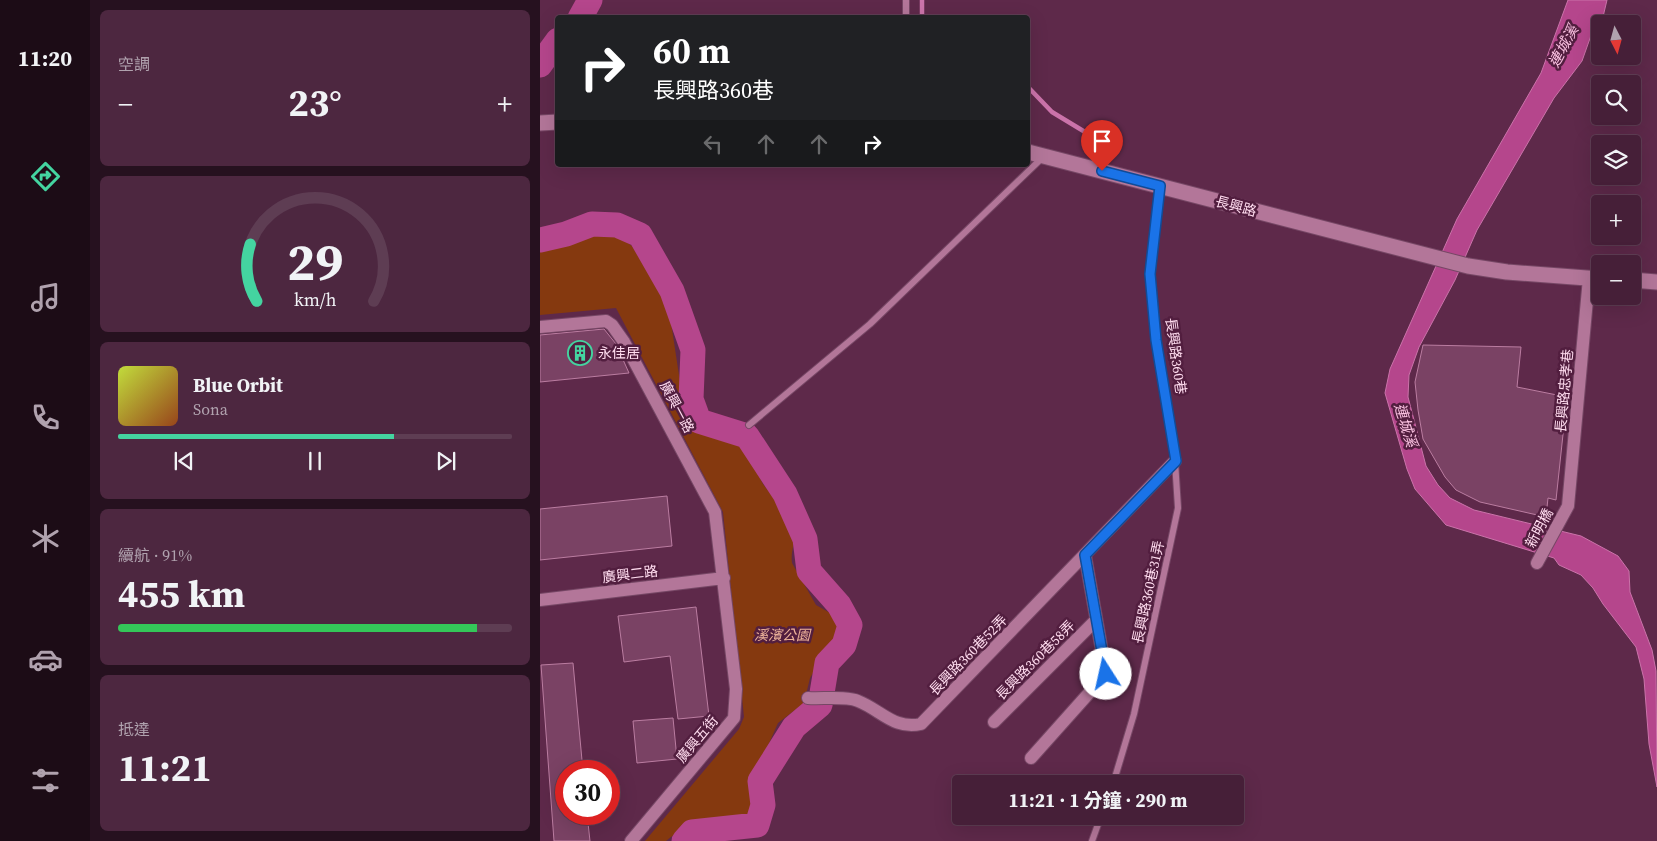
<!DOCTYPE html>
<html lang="zh-TW">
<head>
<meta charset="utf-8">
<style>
	:root { --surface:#461f38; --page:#4d2740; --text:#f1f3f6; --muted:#b0a2ae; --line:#5e3d53; --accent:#44d4a0 }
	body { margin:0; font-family:"Source Serif 4","Noto Sans TC",serif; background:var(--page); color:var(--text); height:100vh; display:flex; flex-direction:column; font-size:19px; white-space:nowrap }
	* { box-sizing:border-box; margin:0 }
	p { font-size:16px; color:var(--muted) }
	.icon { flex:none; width:28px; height:28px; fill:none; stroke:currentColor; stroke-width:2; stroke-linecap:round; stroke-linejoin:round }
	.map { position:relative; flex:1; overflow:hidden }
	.details { display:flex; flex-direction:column; gap:10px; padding:10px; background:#26111f; width:450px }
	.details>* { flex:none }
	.guide { position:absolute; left:15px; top:15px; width:475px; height:152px; border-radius:5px; box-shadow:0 5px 20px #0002,0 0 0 1px var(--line); background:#202124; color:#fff; overflow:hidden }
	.needle { width:32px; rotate:174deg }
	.buttons { position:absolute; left:1051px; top:15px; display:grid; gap:10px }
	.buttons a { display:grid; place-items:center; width:50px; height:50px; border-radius:5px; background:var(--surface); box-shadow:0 5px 20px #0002,0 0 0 1px var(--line); font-size:25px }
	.speed { position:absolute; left:15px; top:760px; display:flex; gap:10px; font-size:25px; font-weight:700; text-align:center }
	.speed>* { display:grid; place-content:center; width:65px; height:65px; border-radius:50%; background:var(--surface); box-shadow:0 5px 20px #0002,0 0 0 1px var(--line); line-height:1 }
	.speed .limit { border:8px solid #d22; background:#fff; color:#111 }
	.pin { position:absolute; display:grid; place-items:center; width:42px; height:42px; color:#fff; margin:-51px -21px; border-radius:50% 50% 50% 0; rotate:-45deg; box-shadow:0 0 5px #0007 }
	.pin .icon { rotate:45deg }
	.me { position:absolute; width:55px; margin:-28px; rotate:350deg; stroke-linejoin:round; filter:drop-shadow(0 0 4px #0008) }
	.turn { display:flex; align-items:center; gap:18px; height:105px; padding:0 15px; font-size:22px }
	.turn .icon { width:65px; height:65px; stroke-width:2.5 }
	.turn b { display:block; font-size:35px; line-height:42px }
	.lanes { display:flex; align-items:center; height:48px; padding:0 15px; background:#0003; justify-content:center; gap:25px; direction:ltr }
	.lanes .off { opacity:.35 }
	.big { font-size:38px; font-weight:700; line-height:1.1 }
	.details .card { flex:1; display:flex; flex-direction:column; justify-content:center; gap:8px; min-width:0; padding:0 18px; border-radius:8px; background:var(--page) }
	.details .dial { align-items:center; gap:0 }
	.dial svg { height:130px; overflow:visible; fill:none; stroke:var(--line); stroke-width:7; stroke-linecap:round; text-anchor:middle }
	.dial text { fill:var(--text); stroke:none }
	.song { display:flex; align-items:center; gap:15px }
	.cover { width:60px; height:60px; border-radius:8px; background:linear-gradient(135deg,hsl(70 70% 55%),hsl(20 70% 35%)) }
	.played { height:5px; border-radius:2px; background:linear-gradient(90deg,var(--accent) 70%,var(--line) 70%) }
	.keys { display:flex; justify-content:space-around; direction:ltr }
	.heat { display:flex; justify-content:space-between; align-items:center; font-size:28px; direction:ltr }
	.charge { height:8px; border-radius:4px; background:linear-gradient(90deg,#34c759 91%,var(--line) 0) }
	.trip { position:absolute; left:412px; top:775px; width:292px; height:50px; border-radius:5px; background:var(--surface); box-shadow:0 5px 20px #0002,0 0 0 1px var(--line); font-weight:700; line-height:50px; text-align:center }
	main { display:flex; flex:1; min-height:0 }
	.tab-bar { display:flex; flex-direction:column; width:90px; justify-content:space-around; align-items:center; background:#1c0c16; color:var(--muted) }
	.tab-bar .icon { width:35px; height:35px }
	.tab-bar .selected { color:var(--accent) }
	.tab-bar b { font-size:22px; color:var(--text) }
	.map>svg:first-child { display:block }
	.green { fill:#85390f }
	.water { fill:#b5468c; stroke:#cb73aa }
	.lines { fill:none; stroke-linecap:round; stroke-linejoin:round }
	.stream { stroke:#cb73aa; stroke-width:4.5 }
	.river { stroke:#b5468c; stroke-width:25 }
	.building { fill:#7a4264; stroke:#bb7da1 }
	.lane-casing { stroke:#764765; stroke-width:8 }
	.street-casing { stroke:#764765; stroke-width:14 }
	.secondary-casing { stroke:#764765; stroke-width:17 }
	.lane { stroke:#b37699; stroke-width:6 }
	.street { stroke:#b37699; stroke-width:12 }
	.secondary { stroke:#b37699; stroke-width:15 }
	.route-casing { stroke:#114b97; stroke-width:12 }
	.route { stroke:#1a73e8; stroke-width:9 }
	.labels { text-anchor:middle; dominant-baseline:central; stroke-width:5; stroke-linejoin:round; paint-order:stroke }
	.street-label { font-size:14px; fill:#ffdcef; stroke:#521e3f }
	.poi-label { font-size:14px; fill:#ffdcef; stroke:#521e3f; text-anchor:start }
	.park-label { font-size:14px; font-style:italic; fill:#eeb49a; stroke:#521e3f }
	.water-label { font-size:15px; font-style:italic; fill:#fac1e1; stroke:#521e3f }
</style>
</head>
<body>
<main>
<nav class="tab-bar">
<b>11:20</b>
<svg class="icon selected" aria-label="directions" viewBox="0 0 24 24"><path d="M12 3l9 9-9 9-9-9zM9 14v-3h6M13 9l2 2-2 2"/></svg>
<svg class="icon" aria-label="music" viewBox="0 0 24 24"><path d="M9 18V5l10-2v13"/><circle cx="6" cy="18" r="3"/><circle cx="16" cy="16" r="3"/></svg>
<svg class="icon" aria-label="phone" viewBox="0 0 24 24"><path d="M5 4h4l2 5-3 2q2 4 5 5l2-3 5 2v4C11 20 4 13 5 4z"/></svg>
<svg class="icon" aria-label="climate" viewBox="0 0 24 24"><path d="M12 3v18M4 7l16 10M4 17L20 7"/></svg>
<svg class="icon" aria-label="car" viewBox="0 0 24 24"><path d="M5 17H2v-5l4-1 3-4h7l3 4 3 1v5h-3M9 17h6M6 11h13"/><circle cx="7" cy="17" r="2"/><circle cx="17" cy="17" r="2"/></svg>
<svg class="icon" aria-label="filters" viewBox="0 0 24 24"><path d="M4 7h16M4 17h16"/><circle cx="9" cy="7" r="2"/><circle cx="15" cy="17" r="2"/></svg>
</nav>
<section class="details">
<div class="card"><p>空調</p>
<div class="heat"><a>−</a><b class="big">23°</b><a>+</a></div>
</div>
<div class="card dial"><svg viewBox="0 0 100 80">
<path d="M14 69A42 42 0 1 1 86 69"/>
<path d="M14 69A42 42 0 0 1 10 34" stroke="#44d4a0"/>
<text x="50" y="56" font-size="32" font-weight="700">29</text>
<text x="50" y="72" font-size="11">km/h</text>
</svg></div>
<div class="card">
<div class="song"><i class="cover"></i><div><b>Blue Orbit</b><p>Sona</p></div></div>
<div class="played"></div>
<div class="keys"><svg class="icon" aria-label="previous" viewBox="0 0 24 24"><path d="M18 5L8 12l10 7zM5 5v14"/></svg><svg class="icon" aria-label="pause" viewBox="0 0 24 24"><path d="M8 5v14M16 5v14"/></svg><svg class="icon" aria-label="next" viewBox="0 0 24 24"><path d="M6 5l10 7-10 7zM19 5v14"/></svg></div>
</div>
<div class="card"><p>續航 · 91%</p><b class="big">455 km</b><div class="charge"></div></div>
<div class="card"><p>抵達</p><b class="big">11:21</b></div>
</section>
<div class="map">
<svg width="1117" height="841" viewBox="0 0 1117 841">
	<rect width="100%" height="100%" fill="#5e294a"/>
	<path class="green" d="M60 230 72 231 92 246 123 296 130 316 144 408 151 424 162 430 184 433 206 451 223 484 254 524C258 537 250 549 252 563L276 605 297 617 301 626 270 678 264 703 238 723 216 773 213 790 217 812 215 816C187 831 152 817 126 841H105L199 729 204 717 183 512 76 308 0 315V249L21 244 42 232Z"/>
	<path class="water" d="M1028 0H1067L1062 21 1054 27 1042 61 1014 98 937 230 915 280 879 347 869 375 868 397 886 466 898 485 910 498 934 510 1041 536 1078 556 1089 571 1090 592 1112 650 1116 671 1117 787 1109 744 1104 679 1096 647 1063 604 1053 588 1041 575 1019 565 1014 558 906 525 875 489 867 469 845 393 850 369 917 219 1001 73Z"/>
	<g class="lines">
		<path class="stream" d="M382 18V0
			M488 87 512 112 545 132"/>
		<path class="river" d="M40 18 50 0
			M0 65 18 40
			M0 240 26 234 52 224 77 225 100 235 132 291 153 350 151 399 159 421 207 436 245 494 265 539 269 571 299 605 310 625 304 645 287 663 280 705 254 727 220 781 223 805 217 825 152 832 144 841"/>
	</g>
	<path class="building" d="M64 329 76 344 89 373 0 382V335Z
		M883 345 981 347 977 387 1027 397 1016 500 1008 498 1006 517 940 502 916 490 905 477 883 439 878 410 875 382Z
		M127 496 132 546 0 560V509Z
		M156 607 169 716 138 719 130 656 84 662 78 616Z
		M33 663 43 771H26V814H47L50 841H14L1 665Z
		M133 718 137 759 97 763 93 721Z"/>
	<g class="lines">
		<defs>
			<path id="lane" d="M366 18V0
				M209 425 330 324 503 157
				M573 784 594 714 638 508 635 461 616 340 610 274 620 185
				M552 841 561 816"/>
			<path id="street" d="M0 327 66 321 72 325 84 342 175 512 196 689 194 718 91 841
				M997 563 1028 506 1049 278
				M0 600 184 578
				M268 698C281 699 307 696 318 701 341 710 354 730 381 724L635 461
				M454 722 556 620
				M491 758 566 674 545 555"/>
			<path id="secondary" d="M0 123 18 122
				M488 152 928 266 967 272 1060 279
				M1092 280 1117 282"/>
		</defs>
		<use href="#lane" class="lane-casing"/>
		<use href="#street" class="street-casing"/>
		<use href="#secondary" class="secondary-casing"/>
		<use href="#lane" class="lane"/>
		<use href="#street" class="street"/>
		<use href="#secondary" class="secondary"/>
	</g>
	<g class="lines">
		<defs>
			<path id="route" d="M562 171 620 186 610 274 616 340 636 461 545 555 566 674"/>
		</defs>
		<use href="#route" class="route-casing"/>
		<use href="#route" class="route"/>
	</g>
	<defs>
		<symbol id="building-ring" viewBox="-11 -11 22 22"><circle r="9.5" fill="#521e3f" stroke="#44d4a0" stroke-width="1.5"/><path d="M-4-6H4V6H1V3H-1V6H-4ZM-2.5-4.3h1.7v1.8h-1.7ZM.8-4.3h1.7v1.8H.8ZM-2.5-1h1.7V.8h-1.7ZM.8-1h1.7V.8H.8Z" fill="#44d4a0"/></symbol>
	</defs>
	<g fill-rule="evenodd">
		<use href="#building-ring" x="26" y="339" width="28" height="28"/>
	</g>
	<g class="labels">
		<g class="street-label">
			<text transform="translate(696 206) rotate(15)">長興路</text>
			<text transform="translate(636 356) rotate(82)">長興路360巷</text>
			<text transform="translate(1024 391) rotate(-85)">長興路忠孝巷</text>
			<text transform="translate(137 407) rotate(62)">廣興一路</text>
			<text transform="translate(999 528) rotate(-62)">新明橋</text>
			<text transform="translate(90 574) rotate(-7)">廣興二路</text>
			<text transform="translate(608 592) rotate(-78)">長興路360巷31弄</text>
			<text transform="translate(428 655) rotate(-46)">長興路360巷52弄</text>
			<text transform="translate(495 660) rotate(-45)">長興路360巷58弄</text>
			<text transform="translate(157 739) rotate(-50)">廣興五街</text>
		</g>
		<g class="poi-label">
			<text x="58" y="353">永佳居</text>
		</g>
		<g class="park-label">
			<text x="242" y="635">溪濱公園</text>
		</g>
		<g class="water-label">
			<text transform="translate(1023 46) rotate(-62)">連城溪</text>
			<text transform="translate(866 425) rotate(73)">連城溪</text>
		</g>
	</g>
</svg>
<div class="buttons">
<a><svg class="needle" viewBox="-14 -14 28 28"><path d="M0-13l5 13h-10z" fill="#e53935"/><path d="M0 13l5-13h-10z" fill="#b0a2ae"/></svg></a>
<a><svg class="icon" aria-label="search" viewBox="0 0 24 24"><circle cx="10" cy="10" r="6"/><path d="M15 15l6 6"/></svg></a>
<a><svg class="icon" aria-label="layers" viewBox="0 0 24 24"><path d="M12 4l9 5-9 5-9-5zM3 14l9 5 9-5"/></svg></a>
<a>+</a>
<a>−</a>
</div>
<div class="speed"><div class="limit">30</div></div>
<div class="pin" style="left:562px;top:171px;background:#d93025"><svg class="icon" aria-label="arrive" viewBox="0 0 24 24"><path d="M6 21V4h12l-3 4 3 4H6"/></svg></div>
<svg class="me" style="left:566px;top:674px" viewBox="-20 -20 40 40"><circle r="19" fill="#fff"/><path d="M0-13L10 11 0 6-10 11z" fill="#1a73e8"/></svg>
<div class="trip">11:21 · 1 分鐘 · 290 m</div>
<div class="guide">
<div class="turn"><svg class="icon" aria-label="right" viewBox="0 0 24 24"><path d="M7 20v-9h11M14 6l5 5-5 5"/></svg><div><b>60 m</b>長興路360巷</div></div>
<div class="lanes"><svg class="icon off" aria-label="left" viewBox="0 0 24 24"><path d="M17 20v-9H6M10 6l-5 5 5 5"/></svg><svg class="icon off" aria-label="ahead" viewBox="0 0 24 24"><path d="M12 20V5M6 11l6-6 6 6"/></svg><svg class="icon off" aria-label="ahead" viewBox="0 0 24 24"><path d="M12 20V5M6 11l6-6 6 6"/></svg><svg class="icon" aria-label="right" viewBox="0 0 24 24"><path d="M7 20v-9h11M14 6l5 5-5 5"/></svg></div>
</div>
</div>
</main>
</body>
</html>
